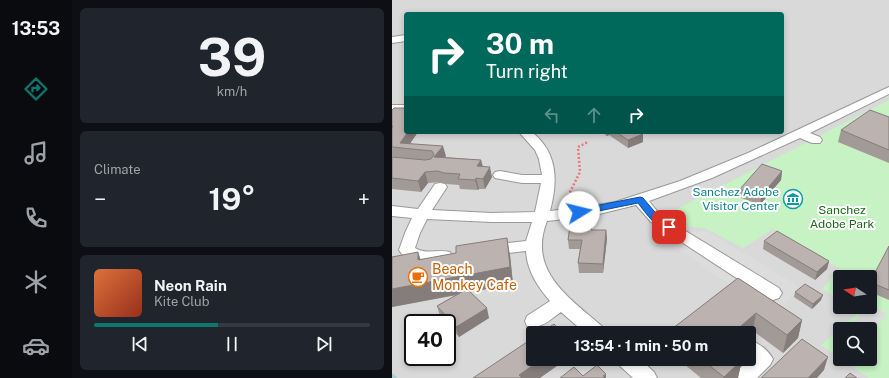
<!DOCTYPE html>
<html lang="en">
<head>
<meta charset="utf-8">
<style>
	:root { --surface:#171b24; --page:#20242c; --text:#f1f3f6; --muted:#9ea1a6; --line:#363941; --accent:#0f766e }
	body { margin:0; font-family:"Public Sans",sans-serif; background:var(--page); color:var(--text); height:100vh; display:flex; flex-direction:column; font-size:15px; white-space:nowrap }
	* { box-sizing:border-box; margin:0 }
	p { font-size:13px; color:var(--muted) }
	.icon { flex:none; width:22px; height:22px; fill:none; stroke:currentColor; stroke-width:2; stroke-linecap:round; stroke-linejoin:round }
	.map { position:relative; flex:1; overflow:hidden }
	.sheet { display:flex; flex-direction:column; gap:8px; padding:8px; background:#0d0f14; width:320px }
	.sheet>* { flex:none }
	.banner { position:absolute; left:12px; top:12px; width:380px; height:122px; border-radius:4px; box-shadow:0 2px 6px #0003; background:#00695c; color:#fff; overflow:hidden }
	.needle { width:26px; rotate:282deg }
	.buttons { position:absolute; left:441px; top:270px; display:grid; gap:8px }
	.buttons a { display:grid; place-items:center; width:44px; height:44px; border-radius:4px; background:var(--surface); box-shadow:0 2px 6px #0003; font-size:20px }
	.speed { position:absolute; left:12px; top:314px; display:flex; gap:8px; font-size:20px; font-weight:700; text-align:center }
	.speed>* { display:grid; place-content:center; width:52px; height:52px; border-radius:50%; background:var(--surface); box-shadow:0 2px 6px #0003; line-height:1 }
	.speed .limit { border:2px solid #111; border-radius:6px; background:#fff; color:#111 }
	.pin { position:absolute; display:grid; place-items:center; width:34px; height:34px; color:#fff; margin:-17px; border-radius:8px; box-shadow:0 2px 6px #0006 }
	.me { position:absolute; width:44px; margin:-22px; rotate:81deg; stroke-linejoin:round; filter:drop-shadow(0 0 3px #0008) }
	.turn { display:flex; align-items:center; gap:14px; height:84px; padding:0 16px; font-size:18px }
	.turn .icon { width:52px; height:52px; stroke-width:2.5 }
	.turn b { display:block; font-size:28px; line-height:34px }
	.lanes { display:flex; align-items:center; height:38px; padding:0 16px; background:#0003; justify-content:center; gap:20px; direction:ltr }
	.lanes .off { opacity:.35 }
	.big { font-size:30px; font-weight:700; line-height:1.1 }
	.sheet .tile { flex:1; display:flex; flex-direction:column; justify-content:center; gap:6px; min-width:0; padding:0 14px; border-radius:6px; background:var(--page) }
	.sheet .dial { align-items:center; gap:0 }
	.dial b { font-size:52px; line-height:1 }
	.song { display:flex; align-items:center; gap:12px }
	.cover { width:48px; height:48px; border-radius:6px; background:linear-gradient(135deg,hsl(20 70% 55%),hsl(10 70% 35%)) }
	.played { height:4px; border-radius:2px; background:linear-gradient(90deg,var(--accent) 45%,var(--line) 45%) }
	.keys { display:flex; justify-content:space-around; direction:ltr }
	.heat { display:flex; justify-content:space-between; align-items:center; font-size:22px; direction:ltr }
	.trip { position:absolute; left:134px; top:326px; width:230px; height:40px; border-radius:4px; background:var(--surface); box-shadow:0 2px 6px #0003; font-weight:700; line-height:40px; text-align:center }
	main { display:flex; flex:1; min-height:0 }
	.tabs { display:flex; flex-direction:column; width:72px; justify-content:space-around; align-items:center; background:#090b0e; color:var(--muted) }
	.tabs .icon { width:28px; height:28px }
	.tabs .active { color:var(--accent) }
	.tabs b { font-size:18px; color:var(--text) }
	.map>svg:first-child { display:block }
	.residential { fill:#dad9d9; fill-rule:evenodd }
	.park { fill:#c6f2c4 }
	.parking { fill:#dcdcdc }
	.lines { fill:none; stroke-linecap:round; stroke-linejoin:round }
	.stream { stroke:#a8cfd4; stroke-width:5 }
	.minor-casing { stroke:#999; stroke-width:2 }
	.path { stroke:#e87879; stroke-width:2.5; stroke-dasharray:2 2; stroke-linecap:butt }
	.minor { fill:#fff; fill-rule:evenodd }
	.wall { fill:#a29a97 }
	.shaded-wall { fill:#847d7b }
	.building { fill:#bcb3b0; stroke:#847d7b }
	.route { fill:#1a73e8; stroke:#114b97 }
	.labels { text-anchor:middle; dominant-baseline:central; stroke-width:4; stroke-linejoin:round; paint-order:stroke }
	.culture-label { font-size:12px; fill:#0d838f; stroke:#fff; text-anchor:end }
	.park-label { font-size:12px; fill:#1b6b18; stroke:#fff }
	.near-food-label { font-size:14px; fill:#c56008; stroke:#fff; text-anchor:start }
</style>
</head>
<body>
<main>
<nav class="tabs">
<b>13:53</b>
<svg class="icon active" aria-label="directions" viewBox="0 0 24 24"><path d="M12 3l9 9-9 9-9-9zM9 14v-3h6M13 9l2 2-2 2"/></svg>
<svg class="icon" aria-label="music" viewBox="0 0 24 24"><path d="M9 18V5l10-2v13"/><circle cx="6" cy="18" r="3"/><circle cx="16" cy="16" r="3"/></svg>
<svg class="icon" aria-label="phone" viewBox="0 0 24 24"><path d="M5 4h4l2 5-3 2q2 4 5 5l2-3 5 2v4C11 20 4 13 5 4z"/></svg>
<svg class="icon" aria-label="climate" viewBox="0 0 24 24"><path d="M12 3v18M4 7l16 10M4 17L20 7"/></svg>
<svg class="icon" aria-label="car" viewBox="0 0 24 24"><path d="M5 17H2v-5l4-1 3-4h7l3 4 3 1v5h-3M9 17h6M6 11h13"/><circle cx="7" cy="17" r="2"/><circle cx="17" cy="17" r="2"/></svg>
</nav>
<section class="sheet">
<div class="tile dial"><b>39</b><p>km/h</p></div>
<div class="tile"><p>Climate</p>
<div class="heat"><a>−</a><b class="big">19°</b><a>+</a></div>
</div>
<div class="tile">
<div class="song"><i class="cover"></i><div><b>Neon Rain</b><p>Kite Club</p></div></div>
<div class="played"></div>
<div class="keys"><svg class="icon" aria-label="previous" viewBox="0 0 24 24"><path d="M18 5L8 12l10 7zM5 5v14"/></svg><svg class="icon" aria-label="pause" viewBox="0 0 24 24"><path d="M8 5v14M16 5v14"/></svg><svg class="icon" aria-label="next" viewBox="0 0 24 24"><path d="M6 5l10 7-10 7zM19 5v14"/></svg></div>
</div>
</section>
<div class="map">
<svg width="497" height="378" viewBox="0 0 497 378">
	<rect width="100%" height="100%" fill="#ece8e3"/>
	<path class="residential" d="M0 0H497V378H0ZM14 14H390V132H14ZM448 277H478V307H448ZM21 323H55V357H21ZM448 329H478V359H448ZM141 333H357V359H141Z"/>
	<path class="park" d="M497 100V378H477L450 359H478V329H448V358L429 345 468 311 462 307H478V277H448V299L430 289 448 269 381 229 351 248 312 228 291 226 273 215Z"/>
	<path class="parking" d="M313 230 408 287 383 316 269 237Z
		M478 304 495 314 478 335V329H463L458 326 475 307H478Z"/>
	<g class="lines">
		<path class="stream" d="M0 376 2 378"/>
		<defs>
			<path id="minor" d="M14 35V41L0 43V37Z
				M497 87V94L418 133 428 137 430 140 428 143H420L408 138 320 178 257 201 269 216 387 288 390 293 387 298 381 300 375 298 259 222 244 205 199 216 155 221C135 272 178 298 212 328L214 333H193L169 312C159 319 149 330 135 326L133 321 135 316 158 301C146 287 135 271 134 251L98 255 92 254 90 250 92 246 98 245 134 241 140 222H100L35 219 28 233 23 248C34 255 46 249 58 252L60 256 58 260C42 265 17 267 7 250L13 233 20 218 0 216V206L26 209 43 184 48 183 53 184 55 187 40 210 100 213 143 212 149 183H130L103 178 101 175 103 172 108 171 130 175H150L147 159 143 150 127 132H140C166 153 166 181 158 211L199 206 223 202 288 181 356 153Z
				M0 105H14V111H0Z
				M357 340C367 343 376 350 381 359L378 365 365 378H341L344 372 357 359Z
				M224 359H248L262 372 265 378H241L227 365Z"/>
		</defs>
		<use href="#minor" class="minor-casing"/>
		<path class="path" d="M176 196 188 172 186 147 196 142"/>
		<use href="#minor" class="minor"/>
	</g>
	<path class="wall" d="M0 110 14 132H26L18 143 54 156 52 157 89 160 91 166 100 177 93 189H87L86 190 68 189 67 185 55 184 48 182 36 183 29 192 0 189V157L27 159 0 157Z
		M497 117V163L446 142 449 130Z
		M209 132H249L251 134V142L236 148 217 135 215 136Z
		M390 171 389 180 368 205 347 197 348 189Z
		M200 227V230H214L215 239 211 273H187L186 263 188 249H177L176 240Z
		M372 241 437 261 435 269 423 280 371 249Z
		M497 246V300L478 292V284Z
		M118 255 121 284 79 292 97 318 67 337 48 316 45 306 65 295 0 307V257L28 259Z
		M346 278 410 320 406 338 391 353 361 331 357 334V333H276Z
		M403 292 429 300 420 309 402 297Z
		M286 359H350L346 378H309Z"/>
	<path class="shaded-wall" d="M16 132H26L15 148 8 143Z
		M215 132H217V135L215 136Z
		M251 134V142L236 148V140Z
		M51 146 54 156 45 167 42 157Z
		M89 160 91 170 85 166Z
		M98 167 100 177 93 189 91 179Z
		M390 171 389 180 368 205 369 196Z
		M33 172 36 183 29 192 26 181Z
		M84 178 87 189 86 190 83 180Z
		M214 230 215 239 211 273V264Z
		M115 238 118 255 121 284 0 307V289Z
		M26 252 32 269 26 260Z
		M437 261 435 269 423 280 425 272Z
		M431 295 429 300 420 309 421 304Z
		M95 308 97 318 67 337 64 327Z
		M364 313 361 331 357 334V333H341Z
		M410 320 406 338 391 353 395 335Z
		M436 357 432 370 425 378H416Z
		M150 359H164L165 366 148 378H128L127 375Z
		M343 359H350L346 378H331Z
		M214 374V378H211V376Z"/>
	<path class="building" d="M2 108H14V132H16L8 143 51 146 42 157 89 160 85 166 98 167 91 179 84 178 83 180 66 179 68 174 52 173 46 171 33 172 26 181 0 178V157L33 160 39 159 42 155 40 151 0 147V128L1 126H0V110Z
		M478 110 497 117V150L449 130Z
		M224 132H249L251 134 236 140Z
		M370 164 390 171 369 196 348 189Z
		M178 226 200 227 199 230H214L211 264 186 263 190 240H176Z
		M385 231 437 261 425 272 372 241Z
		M115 238 118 267 0 289V257L26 252V260L64 253V246Z
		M497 246V290L478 282Z
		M346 278 410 320 395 335 364 313 341 333H277L276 332Z
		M413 284 431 295 421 304 403 292Z
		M75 289 95 308 64 327 45 306Z
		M162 324 171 333H148Z
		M141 338V359H150L127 375 130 378H81Z
		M410 339 436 357 416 378H369Z
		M309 359H343L342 360 343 362H348L332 377Z
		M205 365 214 374 211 376 213 378H168L182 367 191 376Z
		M458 373 465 378H453Z"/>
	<path class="route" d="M248 197 251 198 267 217 282 227 280 230C267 233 253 212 246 203L187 215 182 212 187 209Z"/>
	<defs>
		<symbol id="museum-ring" viewBox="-11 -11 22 22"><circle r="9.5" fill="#fff" stroke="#0f9aa8" stroke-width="1.5"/><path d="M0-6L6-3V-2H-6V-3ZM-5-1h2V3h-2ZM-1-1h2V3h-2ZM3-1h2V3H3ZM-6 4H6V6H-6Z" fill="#0f9aa8"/></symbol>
		<symbol id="cafe-ring" viewBox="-11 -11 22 22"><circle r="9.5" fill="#fff" stroke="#e8710a" stroke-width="1.5"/><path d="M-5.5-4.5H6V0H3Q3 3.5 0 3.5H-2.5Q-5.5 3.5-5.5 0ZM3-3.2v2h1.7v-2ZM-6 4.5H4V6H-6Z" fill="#e8710a"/></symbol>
	</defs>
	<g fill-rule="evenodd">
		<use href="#museum-ring" x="390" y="188" width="22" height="22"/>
		<use href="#cafe-ring" x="15" y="266" width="22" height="22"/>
	</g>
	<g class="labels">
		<g class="culture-label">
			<text x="387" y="192">Sanchez Adobe<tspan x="387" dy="14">Visitor Center</tspan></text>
		</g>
		<g class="park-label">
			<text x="450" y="210">Sanchez<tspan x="450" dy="14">Adobe Park</tspan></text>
		</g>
		<g class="near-food-label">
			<text x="40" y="269">Beach<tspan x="40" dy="16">Monkey Cafe</tspan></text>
		</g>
	</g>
</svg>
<div class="buttons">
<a><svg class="needle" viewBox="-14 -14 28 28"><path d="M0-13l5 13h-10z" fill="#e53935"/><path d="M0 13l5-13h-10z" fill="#9ea1a6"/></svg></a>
<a><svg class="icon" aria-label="search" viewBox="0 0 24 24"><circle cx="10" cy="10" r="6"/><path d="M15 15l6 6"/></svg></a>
</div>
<div class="speed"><div class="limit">40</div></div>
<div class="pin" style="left:277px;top:227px;background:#d93025"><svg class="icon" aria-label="arrive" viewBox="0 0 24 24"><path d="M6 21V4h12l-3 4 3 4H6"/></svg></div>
<svg class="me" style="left:187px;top:212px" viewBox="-20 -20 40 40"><circle r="19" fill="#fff"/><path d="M0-13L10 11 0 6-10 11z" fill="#1a73e8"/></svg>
<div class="trip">13:54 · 1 min · 50 m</div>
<div class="banner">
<div class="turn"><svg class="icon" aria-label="right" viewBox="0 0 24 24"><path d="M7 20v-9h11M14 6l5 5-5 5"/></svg><div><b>30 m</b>Turn right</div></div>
<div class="lanes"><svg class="icon off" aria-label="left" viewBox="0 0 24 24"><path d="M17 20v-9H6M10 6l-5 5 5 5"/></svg><svg class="icon off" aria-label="ahead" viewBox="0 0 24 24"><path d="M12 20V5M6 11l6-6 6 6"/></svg><svg class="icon" aria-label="right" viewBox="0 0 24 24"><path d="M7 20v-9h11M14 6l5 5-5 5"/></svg></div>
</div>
</div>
</main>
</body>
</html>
